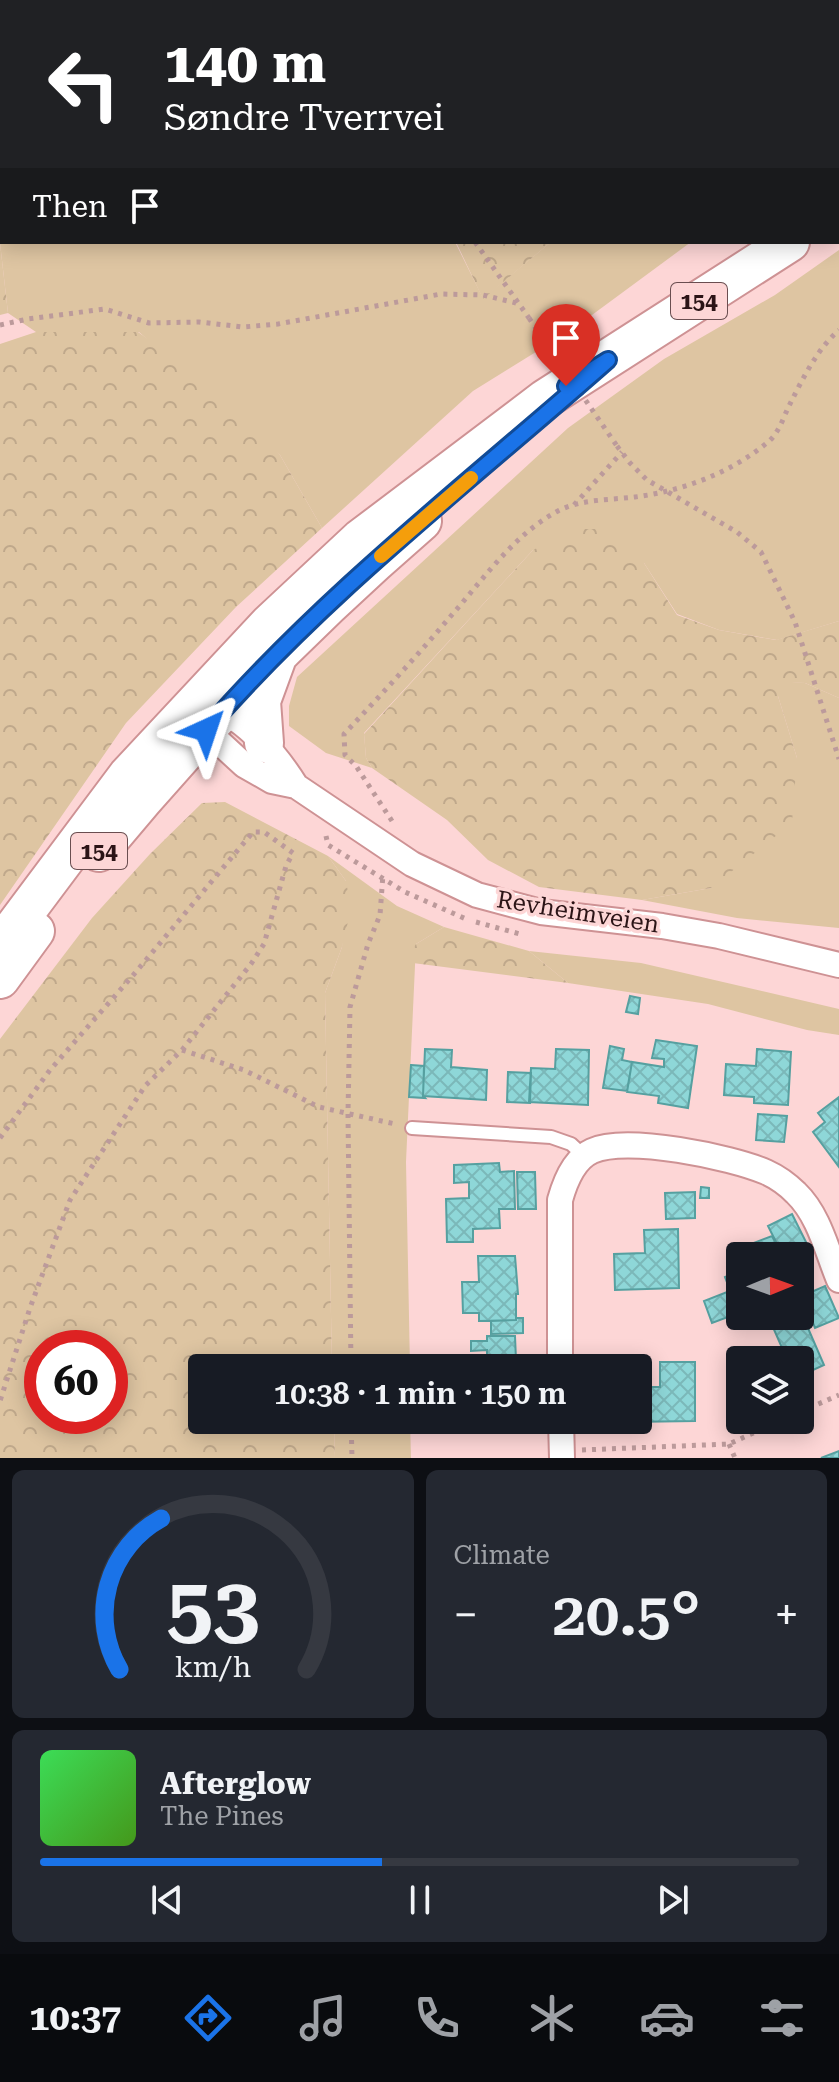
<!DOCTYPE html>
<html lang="en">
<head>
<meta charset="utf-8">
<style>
	:root { --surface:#171b24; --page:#242831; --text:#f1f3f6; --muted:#9ea1a6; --line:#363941; --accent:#1a73e8 }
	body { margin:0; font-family:"Roboto Serif",serif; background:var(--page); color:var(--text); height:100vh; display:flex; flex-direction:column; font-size:30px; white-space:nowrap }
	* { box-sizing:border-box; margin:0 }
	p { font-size:26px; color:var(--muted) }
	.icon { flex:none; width:44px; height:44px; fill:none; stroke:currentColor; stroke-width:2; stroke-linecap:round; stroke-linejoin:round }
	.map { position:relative; height:1458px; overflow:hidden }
	.drawer { display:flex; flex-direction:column; gap:12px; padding:12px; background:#0d0f14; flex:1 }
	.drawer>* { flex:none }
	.hud { position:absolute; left:0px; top:0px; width:840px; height:244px; box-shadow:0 4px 20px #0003; background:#202124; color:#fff; overflow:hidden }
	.needle { width:52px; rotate:89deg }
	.controls { position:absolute; left:726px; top:1242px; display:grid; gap:16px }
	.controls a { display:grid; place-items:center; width:88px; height:88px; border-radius:8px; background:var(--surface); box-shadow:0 4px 20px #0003; font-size:40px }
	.speed { position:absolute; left:24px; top:1330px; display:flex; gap:16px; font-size:40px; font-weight:700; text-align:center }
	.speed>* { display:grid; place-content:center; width:104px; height:104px; border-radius:50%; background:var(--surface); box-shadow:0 4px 20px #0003; line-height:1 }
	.speed .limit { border:12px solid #d22; background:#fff; color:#111 }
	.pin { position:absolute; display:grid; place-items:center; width:68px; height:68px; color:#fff; margin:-82px -34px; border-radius:50% 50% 50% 0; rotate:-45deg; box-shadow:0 0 8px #0007 }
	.pin .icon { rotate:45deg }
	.me { position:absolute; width:88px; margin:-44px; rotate:42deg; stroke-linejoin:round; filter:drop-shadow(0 0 6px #0008) }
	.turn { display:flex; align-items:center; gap:28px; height:168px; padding:0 32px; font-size:36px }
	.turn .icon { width:104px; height:104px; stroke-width:2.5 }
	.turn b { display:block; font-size:56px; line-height:68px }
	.then { display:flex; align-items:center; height:76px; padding:0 32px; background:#0003; gap:16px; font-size:30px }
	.big { font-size:60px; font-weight:600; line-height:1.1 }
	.drawer .card { flex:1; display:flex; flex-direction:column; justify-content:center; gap:12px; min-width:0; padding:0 28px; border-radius:12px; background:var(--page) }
	.drawer .dial { align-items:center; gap:0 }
	.dial svg { height:208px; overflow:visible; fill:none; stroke:var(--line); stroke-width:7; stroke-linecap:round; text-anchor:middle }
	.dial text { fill:var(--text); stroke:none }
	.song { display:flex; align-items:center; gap:24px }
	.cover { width:96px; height:96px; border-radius:12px; background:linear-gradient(135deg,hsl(130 70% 55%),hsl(100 70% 35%)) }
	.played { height:8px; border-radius:4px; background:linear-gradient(90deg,var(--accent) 45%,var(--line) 45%) }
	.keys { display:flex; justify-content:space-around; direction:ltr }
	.heat { display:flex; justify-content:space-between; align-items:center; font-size:44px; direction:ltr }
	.drawer .tiles { flex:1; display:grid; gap:12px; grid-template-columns:1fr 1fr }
	.card:last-child { grid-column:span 2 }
	.trip { position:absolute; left:188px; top:1354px; width:464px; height:80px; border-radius:8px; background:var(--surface); box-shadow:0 4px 20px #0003; font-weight:600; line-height:80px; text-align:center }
	.tabs { display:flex; height:128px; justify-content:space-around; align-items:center; background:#090b0e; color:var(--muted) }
	.tabs .icon { width:56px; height:56px }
	.tabs .selected { color:var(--accent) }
	.tabs b { font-size:36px; color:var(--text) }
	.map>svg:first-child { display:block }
	.grass { fill:#dec5a2 }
	.forest { fill:url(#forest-crowns); fill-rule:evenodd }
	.building { fill:url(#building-cross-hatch); stroke:#56a0a0; stroke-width:2 }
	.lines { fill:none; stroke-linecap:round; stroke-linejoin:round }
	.service-casing { stroke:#ce9294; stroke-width:16 }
	.minor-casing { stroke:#ce9294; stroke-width:28 }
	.primary-casing { stroke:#ce9294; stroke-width:42 }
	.path { stroke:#bc9a9b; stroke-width:5; stroke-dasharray:4 6; stroke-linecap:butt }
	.service { stroke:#fff; stroke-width:12 }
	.minor { stroke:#fff; stroke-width:24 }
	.primary { stroke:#fff; stroke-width:38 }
	.path-bridge { stroke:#bc9a9b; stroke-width:5; stroke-dasharray:4 6; stroke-linecap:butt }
	.route-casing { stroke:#114b97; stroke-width:20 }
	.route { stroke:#1a73e8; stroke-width:14 }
	.slow { stroke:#f59e0b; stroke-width:14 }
	.labels { text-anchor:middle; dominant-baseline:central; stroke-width:7; stroke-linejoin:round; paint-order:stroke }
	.shield { fill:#fdd6d6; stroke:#6a4e50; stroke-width:2 }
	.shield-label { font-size:22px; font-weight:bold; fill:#2b1416 }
	.street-label { font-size:24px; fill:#2b1416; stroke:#fdd6d6 }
</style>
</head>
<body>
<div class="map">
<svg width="839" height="1458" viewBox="0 0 839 1458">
	<defs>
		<pattern id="forest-crowns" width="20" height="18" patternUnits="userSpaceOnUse" patternTransform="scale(2)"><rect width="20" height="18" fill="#dec5a2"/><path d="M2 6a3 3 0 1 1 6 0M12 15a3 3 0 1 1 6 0" fill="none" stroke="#bfa88b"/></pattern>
		<pattern id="building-cross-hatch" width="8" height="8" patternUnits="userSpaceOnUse" patternTransform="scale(2)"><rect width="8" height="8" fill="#8ed7d8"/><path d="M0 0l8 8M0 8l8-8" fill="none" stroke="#7bb8b9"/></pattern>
	</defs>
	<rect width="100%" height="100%" fill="#fdd6d6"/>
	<path class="grass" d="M0 0 33 2H2V242H455L483 298 551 242H691L573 329 473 391 322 528 280 455 139 332H36L8 313 0 243Z
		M171 0H553L170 2Z
		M839 250V621L777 640 719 630 677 614 644 563 533 550 364 733 366 758 372 768 326 753 289 726V706L297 677 568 428 664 359 775 295Z
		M778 681 805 683 839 698V928L737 918 642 900 711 888 797 758 778 696Z
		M328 856 397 906 444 927 416 944 406 1162 410 1368H332L325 993 342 947 346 881Z
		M529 951 641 963 839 1009V1035L807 1030 708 1004 568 983Z
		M334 1420H410L411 1458H335Z"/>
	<path class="forest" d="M14 0H171L33 2Z
		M553 0H839V139L838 2H548Z
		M456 242H551L483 299Z
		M0 243 8 313 0 315Z
		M36 332H138L233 399 280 455 322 528 236 607 126 723 0 905V344Z
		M577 529H613L644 563 677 615 719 630 776 640 839 621V698L805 683 778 682V696L797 758 792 823 711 888 642 900 539 887 488 860 447 820 372 768 366 758 364 734 533 550Z
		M225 802 328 856 346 881 351 909 342 947 325 993 332 1368H202V1420H334L335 1458H0V1039L92 918 150 854 202 803ZM42 1348H110V1416H42Z
		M444 927 529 951 568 983 405 962 416 944Z"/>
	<path class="building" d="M630 996 640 998 638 1014 626 1012Z
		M656 1040 697 1046 688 1108 658 1103 659 1096 627 1092 632 1062 664 1067V1059L652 1058Z
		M610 1046 624 1049 622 1060 632 1062 627 1091 603 1088Z
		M425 1049 452 1050 451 1067 487 1070 486 1100 423 1096Z
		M556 1049 589 1050 588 1105 529 1102 531 1068 555 1069Z
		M757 1049 791 1052 788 1105 754 1103V1097L724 1095 726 1064 756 1066Z
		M411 1065 424 1066 423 1096 425 1098 409 1097Z
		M508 1072 531 1073 530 1103 507 1102Z
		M839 1097V1167L813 1132 825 1122 818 1113Z
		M758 1114 787 1116 784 1142 756 1140Z
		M499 1163 500 1172 514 1171 515 1209H499L500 1228 473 1229V1242H447L446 1199 469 1198V1182L454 1183V1165Z
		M517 1172H535L536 1209H518Z
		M701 1187 709 1188V1198H700Z
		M695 1192V1218L666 1219 665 1193Z
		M792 1214 808 1246 789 1256H783L768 1226Z
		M678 1229 679 1288 615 1290 614 1254 645 1253 644 1230Z
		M772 1236 782 1255 747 1256 743 1247Z
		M478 1256H515L518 1294H516V1320L479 1321V1313H463L462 1282H479Z
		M740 1266V1299L734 1301 725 1277 730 1275 728 1270Z
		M825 1286 839 1318 815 1328 802 1296Z
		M727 1292 736 1314 712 1323 704 1301Z
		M801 1312 824 1365 800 1376V1360H774L772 1356 783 1350 772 1325 792 1316H800Z
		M516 1318H523V1333L491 1334V1321L516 1320Z
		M487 1336H515L516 1360 487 1359V1350L471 1351V1341H487Z
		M466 1359H508V1368H466Z
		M660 1362H695V1421L627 1422 638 1420V1387H660Z
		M475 1420H513L494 1422V1426H480V1422H475Z
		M839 1451V1458H821Z"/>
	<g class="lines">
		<defs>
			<path id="service" d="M412 1128 551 1137 571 1144 584 1156"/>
			<path id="minor" d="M212 707C246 718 278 757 296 786
				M203 719 206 730 244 765 272 781 296 786 412 864 477 895 541 912 662 926 719 936 839 965
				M560 1368V1200C565 1182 574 1159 592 1151 626 1135 731 1157 766 1172 777 1177 787 1184 796 1193 819 1215 827 1251 839 1280
				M561 1420 562 1458"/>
			<path id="primary" d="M838 211 839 210
				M264 743 261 701 276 660
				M99 852C197 733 305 622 422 521
				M0 946 128 775 269 624 360 539 545 399 790 242
				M0 979 35 931"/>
		</defs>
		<use href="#service" class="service-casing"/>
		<use href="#minor" class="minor-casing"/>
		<use href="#primary" class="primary-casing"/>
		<path class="path" d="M339 0 341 2
			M704 2 709 0
			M475 242 529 318
			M0 325 28 319 105 309 149 323 199 322 243 327 278 324 441 294 483 295 516 303
			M617 446 630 463 647 480 737 532 761 552 795 622 839 759
			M574 505 622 452
			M392 821 356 766 345 755 344 734C380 696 416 657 450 617 482 581 514 534 558 511 581 499 610 500 635 497 682 491 731 473 768 442 779 433 783 418 789 406 802 380 817 349 839 330
			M326 836 328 845 405 892 466 919
			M476 922 520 934
			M182 1050 244 1070 319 1107 395 1124
			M0 1138 50 1070 135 973 253 832H264L293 853 286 866 264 944 251 964 182 1050 145 1086 70 1200 30 1308 0 1401
			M351 1368 348 1114 350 1007 368 944 380 915 383 874
			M800 1412 839 1395
			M351 1420 352 1458
			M729 1444 735 1458
			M582 1450 729 1444 782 1420"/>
		<use href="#service" class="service"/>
		<use href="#minor" class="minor"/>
		<use href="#primary" class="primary"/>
		<path class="path-bridge" d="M529 318 617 446"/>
	</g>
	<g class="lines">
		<defs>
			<path id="route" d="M206 730C326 592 472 480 608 360L566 386"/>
		</defs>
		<use href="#route" class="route-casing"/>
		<use href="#route" class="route"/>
		<path class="slow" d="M381 556 471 478"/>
	</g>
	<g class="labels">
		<g class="shield">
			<rect x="671" y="283" width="56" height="36" rx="6"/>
			<rect x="71" y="833" width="56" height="36" rx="6"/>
		</g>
		<g class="shield-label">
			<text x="699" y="301">154</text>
			<text x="99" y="851">154</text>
		</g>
		<g class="street-label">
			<text transform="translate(578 912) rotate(9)">Revheimveien</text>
		</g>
	</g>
</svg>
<div class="controls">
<a><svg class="needle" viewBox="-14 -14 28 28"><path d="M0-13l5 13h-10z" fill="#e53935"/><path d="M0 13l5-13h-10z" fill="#9ea1a6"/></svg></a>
<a><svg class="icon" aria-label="layers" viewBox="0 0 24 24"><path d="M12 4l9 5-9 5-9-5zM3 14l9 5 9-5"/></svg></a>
</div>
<div class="speed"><div class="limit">60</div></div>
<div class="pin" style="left:566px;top:386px;background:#d93025"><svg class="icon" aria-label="arrive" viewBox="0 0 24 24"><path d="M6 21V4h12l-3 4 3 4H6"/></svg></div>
<svg class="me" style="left:206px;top:730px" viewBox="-20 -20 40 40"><path d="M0-17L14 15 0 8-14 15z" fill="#1a73e8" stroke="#fff" stroke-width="4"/></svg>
<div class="trip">10:38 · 1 min · 150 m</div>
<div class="hud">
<div class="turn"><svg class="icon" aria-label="left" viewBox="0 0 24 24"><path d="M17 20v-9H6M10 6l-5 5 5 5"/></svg><div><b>140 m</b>Søndre Tverrvei</div></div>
<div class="then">Then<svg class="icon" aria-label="arrive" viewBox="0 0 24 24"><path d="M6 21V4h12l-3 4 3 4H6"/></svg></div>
</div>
</div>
<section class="drawer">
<div class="tiles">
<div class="card dial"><svg viewBox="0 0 100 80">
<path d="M14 69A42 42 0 1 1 86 69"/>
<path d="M14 69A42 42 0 0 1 30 11" stroke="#1a73e8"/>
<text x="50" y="56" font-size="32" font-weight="700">53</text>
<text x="50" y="72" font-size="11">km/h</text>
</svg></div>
<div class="card"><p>Climate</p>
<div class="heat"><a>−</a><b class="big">20.5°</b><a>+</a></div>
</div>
<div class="card">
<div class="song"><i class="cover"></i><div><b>Afterglow</b><p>The Pines</p></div></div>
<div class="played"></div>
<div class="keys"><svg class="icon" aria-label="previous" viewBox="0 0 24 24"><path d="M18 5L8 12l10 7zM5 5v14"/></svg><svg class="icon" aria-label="pause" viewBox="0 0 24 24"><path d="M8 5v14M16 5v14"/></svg><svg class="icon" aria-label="next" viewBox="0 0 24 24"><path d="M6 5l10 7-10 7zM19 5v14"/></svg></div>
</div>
</div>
</section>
<nav class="tabs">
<b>10:37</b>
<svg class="icon selected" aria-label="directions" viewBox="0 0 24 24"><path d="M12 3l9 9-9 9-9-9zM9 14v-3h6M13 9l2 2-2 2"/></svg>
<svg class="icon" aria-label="music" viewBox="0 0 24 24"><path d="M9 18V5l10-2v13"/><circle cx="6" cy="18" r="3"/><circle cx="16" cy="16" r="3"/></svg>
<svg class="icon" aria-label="phone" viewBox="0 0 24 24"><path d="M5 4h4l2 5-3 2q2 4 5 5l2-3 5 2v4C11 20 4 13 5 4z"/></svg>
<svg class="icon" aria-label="climate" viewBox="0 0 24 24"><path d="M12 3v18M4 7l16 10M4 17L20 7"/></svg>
<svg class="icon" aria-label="car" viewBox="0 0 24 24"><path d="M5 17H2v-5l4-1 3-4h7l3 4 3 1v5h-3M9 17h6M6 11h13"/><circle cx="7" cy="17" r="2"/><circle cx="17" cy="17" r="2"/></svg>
<svg class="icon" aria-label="filters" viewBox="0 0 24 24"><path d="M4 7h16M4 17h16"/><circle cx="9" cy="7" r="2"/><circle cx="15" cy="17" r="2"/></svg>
</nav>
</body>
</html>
